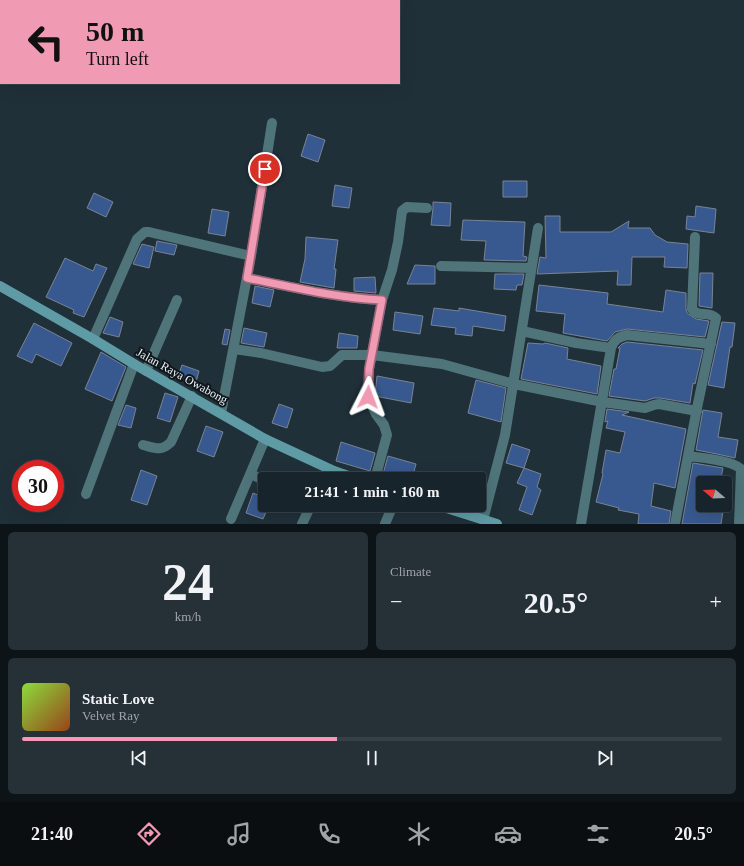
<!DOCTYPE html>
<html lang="en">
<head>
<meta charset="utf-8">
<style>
	:root { --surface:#18242b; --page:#253037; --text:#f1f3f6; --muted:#9fa4a9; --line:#364147; --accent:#f19ab4 }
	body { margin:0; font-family:"Times New Roman",serif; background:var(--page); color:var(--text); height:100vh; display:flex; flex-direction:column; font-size:15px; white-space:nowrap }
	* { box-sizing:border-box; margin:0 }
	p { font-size:13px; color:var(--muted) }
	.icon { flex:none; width:22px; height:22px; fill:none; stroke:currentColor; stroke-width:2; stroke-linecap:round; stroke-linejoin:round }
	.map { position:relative; height:524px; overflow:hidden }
	.panel { display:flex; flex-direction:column; gap:8px; padding:8px; background:#0d1418; flex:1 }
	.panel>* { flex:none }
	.banner { position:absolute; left:0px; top:0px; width:400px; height:84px; box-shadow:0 4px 16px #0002,0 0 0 1px var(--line); background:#f19ab4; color:#111; overflow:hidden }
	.needle { width:26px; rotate:289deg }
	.fabs { position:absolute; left:696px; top:476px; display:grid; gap:8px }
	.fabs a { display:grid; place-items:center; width:36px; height:36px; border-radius:4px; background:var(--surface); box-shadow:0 4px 16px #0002,0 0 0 1px var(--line); font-size:20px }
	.speed { position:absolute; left:12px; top:460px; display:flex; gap:8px; font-size:20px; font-weight:700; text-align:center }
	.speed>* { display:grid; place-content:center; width:52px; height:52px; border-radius:50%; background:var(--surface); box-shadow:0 4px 16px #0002,0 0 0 1px var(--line); line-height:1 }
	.speed .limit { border:6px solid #d22; background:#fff; color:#111 }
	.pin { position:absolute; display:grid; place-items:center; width:34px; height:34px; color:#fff; margin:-17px; border:2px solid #fff; border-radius:50%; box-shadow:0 1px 4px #0007 }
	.me { position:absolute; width:44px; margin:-22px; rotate:3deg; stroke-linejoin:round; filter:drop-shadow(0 0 3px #0008) }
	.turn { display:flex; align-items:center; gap:14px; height:84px; padding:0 20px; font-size:18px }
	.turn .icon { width:52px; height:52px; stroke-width:2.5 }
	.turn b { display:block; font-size:28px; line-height:34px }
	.big { font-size:30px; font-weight:600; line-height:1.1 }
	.panel .card { flex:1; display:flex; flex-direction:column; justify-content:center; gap:6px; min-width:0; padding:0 14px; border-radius:6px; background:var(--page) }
	.panel .dial { align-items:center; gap:0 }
	.dial b { font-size:52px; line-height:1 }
	.song { display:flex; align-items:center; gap:12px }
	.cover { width:48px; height:48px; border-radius:6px; background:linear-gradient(135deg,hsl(90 70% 55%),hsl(20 70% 35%)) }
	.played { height:4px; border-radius:2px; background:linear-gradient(90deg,var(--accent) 45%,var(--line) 45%) }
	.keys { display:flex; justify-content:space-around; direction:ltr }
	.heat { display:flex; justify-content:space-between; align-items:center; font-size:22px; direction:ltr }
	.panel .tiles { flex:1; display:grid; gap:8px; grid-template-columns:1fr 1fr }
	.card:last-child { grid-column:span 2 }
	.trip { position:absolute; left:258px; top:472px; width:228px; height:40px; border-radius:4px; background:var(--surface); box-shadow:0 4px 16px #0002,0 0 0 1px var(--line); font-weight:600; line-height:40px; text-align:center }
	.tabs { display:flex; height:64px; justify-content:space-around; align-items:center; background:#0a0e11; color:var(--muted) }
	.tabs .icon { width:28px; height:28px }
	.tabs .current { color:var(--accent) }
	.tabs b { font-size:18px; color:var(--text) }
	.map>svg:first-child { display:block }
	.building { fill:#38598f; stroke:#798392 }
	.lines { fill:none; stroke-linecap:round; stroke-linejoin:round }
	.street { stroke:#4f747a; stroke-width:10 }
	.secondary { stroke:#5e9ba5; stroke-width:10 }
	.route-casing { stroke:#9d6475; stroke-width:10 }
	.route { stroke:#f19ab4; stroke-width:7 }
	.labels { text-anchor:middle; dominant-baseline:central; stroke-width:4; stroke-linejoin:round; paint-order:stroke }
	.street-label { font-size:12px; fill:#e9f3f9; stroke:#10171b }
</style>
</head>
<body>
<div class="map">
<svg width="744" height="524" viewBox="0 0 744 524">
	<rect width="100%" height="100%" fill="#203039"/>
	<path class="building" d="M308 134 325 140 318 162 301 156Z
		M503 181H527V197H503Z
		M335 185 352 188 349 208 332 206Z
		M94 193 113 202 106 217 87 208Z
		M433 202 451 203 450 226 431 225 433 208Z
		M696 206 716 209 714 233 686 229 687 216 695 217Z
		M212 209 229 212 225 236 208 233Z
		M545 216H560V232H611L629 221 628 228H650L655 235 667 242 688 244 687 268 664 267 665 257H632L631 285H617L618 271 537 274 540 257 546 258Z
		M463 220 525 222 523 256 527 257 526 261 484 260 486 241 461 240Z
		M306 237 338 240 334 269H336L334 288 300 282 305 259Z
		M157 241 177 245 174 255 155 251Z
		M142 244 154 247 149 268 133 264Z
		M65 258 93 271 96 264 107 268 84 317 73 313 74 310 46 297Z
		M415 265 435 266V284H407Z
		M700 273H713L712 308 699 306Z
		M495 274H524L522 285H517L516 290 494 289Z
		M375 277 376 293 354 291V278Z
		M539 285 608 293 607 304 663 312 666 290 686 293V309L687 313 696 319 709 321 705 337 627 329 615 332 607 341 563 333 565 314 536 311Z
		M255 286 274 290 270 307 252 303Z
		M434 308 459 311V308L506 316 504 331 473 326 472 336 455 334 456 328 431 325Z
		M395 312 423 316 420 334 393 330Z
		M110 317 123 322 119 337 103 333Z
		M722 322 735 323 732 347H730L724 388 708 385Z
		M34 323 72 343 61 366 36 354 32 363 17 356Z
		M244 328 267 333 264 347 241 343Z
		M225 329 230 330 227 345 222 344Z
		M339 333 358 336 357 348H337Z
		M627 342 703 350 695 384 693 383 690 403 660 398H654L645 401 609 396 614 369H616L620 348H618L622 344Z
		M528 343 543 344 545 343 568 348 567 359 601 366 597 394 521 379Z
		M101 352 126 367 112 401 85 389Z
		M182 365 199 371 196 382 178 376Z
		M377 376 414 383 411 403 375 396Z
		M476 380 506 388 501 422 468 413Z
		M165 393 178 397 170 422 157 418Z
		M279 404 293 409 287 428 272 423Z
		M126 405 136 408 131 428 118 425Z
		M607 409 629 412 622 415 686 429 675 488 654 483 651 506 671 511 669 524H638L639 514 618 510 619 508 596 502 603 474 602 473 606 450 620 453 625 432 606 428 608 421 605 422Z
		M703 410 722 413 718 437 738 440 735 458 717 454 696 450Z
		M206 426 223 432 214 457 197 451Z
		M341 442 375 453 370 471 336 461Z
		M512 444 530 450 524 468 506 463Z
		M388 456 416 464 412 479H399L383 474Z
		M693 463 723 468 720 483H703V505H724L721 524H682Z
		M524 468 541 474 537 487 541 490 532 515 519 510 527 487 517 483Z
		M141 470 157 476 147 505 131 500Z
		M253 493 265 498V505H269L263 519 246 513Z"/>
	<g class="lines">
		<path class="street" d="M441 266 531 268
			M247 278C292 287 337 298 382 300
			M522 331 576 343 611 348
			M93 339 137 239 145 232H149L251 256
			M234 349 261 353 322 367 330 366 342 355H372L442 364 514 384 603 402 645 408C650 407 653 404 659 404L697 411
			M146 371 177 300
			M221 413 251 256 272 123
			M143 445C155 448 161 452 171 442L192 396
			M688 456C701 458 732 460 741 469L739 524
			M251 474 265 481
			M375 479 387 435 384 425 376 414 368 397 369 369 382 300 392 270 398 242 402 211 407 207 427 208
			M86 494 134 364
			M231 519 265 439
			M483 520 505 435 538 228
			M302 524 311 505
			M385 524 393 505
			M581 524 611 348C614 340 618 337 627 335L711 344
			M675 524 698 403 716 318C708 310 698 318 692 309L695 237"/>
		<path class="secondary" d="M0 286 93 339 134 364 265 439 334 471 357 479
			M437 505 497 524"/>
	</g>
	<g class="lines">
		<defs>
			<path id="route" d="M265 169 247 278C292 287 337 298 382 300L369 369 368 397"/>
		</defs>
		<use href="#route" class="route-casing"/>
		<use href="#route" class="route"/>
	</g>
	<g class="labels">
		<g class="street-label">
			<text transform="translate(182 376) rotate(29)">Jalan Raya Owabong</text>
		</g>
	</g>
</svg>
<div class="fabs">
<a><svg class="needle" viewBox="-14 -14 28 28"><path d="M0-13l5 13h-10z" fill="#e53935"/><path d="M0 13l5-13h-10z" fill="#9fa4a9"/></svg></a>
</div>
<div class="speed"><div class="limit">30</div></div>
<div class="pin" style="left:265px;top:169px;background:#d93025"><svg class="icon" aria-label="arrive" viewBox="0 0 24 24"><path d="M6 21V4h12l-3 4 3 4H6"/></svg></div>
<svg class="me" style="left:368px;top:397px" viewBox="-20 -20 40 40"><path d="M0-17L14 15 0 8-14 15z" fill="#f19ab4" stroke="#fff" stroke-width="4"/></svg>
<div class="trip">21:41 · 1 min · 160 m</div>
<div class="banner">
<div class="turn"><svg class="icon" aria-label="left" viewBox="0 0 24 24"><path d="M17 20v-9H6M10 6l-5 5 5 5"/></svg><div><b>50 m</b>Turn left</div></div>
</div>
</div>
<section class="panel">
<div class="tiles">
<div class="card dial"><b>24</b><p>km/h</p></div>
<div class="card"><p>Climate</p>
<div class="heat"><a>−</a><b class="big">20.5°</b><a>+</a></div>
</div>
<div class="card">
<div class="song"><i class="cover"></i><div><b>Static Love</b><p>Velvet Ray</p></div></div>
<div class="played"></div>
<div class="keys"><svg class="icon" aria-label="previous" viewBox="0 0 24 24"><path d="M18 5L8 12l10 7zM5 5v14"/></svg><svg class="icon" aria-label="pause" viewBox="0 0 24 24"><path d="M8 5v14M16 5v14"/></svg><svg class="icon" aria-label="next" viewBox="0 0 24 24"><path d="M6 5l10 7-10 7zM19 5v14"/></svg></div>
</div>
</div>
</section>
<nav class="tabs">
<b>21:40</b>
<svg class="icon current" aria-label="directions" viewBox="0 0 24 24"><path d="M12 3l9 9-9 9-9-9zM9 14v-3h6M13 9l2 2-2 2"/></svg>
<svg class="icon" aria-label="music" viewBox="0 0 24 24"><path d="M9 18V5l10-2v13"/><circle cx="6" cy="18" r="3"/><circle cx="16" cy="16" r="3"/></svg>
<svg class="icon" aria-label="phone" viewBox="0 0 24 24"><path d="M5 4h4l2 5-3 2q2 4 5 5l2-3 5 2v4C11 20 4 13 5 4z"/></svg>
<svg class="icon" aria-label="climate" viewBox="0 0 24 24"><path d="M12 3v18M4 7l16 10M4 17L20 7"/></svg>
<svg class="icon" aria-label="car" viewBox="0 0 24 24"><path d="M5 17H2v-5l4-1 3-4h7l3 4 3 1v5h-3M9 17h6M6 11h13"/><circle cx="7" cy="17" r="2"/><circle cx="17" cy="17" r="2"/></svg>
<svg class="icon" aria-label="filters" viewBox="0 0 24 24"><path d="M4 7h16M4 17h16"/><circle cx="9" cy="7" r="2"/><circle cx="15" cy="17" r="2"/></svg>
<b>20.5°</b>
</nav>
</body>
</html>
